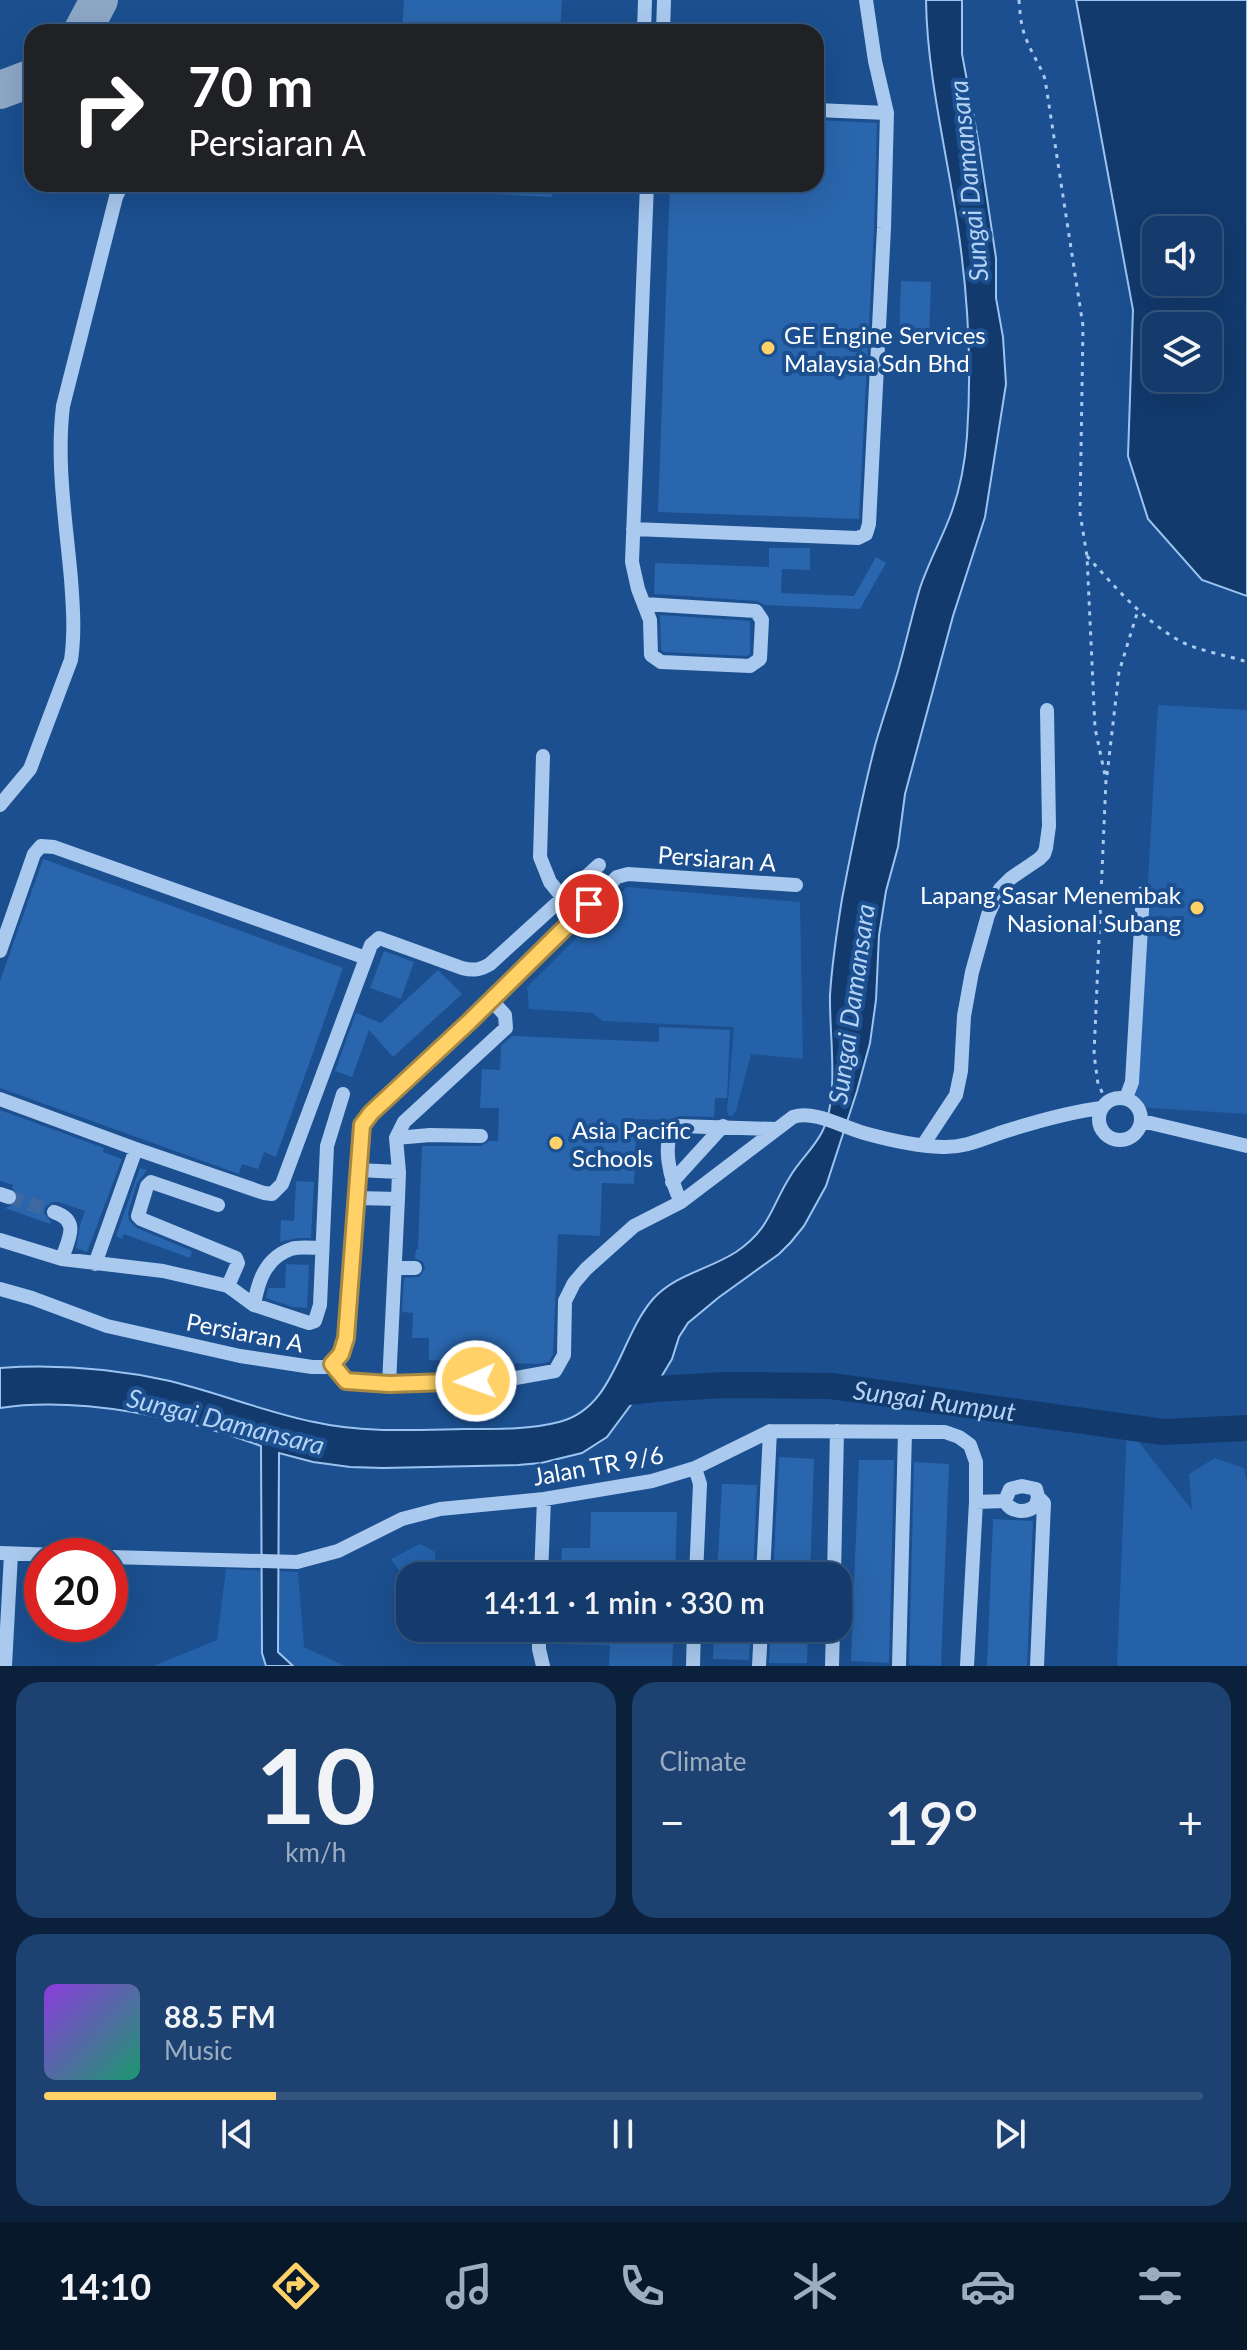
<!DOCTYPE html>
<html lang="en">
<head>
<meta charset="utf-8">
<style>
	:root { --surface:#143b6b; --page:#1d4271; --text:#f1f3f6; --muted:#9dadc1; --line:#33557e; --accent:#ffd166 }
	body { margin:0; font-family:Lato,sans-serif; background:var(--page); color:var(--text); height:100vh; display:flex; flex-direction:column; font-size:30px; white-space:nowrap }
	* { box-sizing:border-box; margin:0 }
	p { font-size:26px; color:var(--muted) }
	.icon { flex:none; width:44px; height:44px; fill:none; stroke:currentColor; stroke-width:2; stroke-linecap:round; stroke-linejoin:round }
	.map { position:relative; height:1666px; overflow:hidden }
	.drawer { display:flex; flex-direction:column; gap:16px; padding:16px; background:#0b203b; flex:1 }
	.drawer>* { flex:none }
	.top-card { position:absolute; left:24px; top:24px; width:800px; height:168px; border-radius:24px; box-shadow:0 8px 32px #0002,0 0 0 2px var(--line); background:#202124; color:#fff; overflow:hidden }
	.controls { position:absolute; left:1142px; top:216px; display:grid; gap:16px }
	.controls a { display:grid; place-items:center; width:80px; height:80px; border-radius:16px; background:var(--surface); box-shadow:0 8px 32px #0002,0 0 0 2px var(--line); font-size:40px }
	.speed { position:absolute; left:24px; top:1538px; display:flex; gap:16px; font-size:40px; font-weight:700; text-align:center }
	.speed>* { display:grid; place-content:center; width:104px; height:104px; border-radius:50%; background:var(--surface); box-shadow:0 8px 32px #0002,0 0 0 2px var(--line); line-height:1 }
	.speed .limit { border:12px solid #d22; background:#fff; color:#111 }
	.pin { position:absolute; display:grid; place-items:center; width:68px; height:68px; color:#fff; margin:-34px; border:4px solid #fff; border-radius:50%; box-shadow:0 2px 8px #0007 }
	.me { position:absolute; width:88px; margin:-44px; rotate:268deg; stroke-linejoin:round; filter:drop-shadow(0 0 6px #0008) }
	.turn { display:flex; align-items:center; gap:28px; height:168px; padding:0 32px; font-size:36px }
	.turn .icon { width:104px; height:104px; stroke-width:2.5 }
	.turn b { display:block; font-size:56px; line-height:68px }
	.big { font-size:60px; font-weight:600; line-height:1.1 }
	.drawer .tile { flex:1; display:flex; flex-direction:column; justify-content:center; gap:12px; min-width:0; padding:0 28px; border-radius:24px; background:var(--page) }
	.drawer .dial { align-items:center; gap:0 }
	.dial b { font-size:104px; line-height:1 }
	.song { display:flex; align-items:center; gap:24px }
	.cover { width:96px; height:96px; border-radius:12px; background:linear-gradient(135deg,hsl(270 70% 55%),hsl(160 70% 35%)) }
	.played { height:8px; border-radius:4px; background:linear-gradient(90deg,var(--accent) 20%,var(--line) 20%) }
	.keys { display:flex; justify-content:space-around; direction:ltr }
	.heat { display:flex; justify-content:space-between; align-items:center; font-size:44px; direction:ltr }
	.drawer .tiles { flex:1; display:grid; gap:16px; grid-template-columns:1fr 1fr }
	.tile:last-child { grid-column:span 2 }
	.trip { position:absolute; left:396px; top:1562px; width:456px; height:80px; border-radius:24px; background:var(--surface); box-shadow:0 8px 32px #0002,0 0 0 2px var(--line); font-weight:600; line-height:80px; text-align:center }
	.menu { display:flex; height:128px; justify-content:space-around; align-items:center; background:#08182b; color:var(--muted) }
	.menu .icon { width:56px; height:56px }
	.menu .on { color:var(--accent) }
	.menu b { font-size:36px; color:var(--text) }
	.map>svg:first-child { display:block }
	.green { fill:#2461a8 }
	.water { fill:#123a6d; stroke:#9cc4f0; stroke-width:2; fill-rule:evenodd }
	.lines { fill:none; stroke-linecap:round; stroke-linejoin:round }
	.river { stroke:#123a6d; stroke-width:26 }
	.taxiway { stroke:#8da7c7; stroke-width:38 }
	.building { fill:#2a66ad }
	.minor-tunnel { stroke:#3d69a0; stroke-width:14; stroke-dasharray:14 7; stroke-linecap:butt }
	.path { stroke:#a9c9ee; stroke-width:3; stroke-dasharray:4 6; stroke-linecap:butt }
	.minor { stroke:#a9c9ee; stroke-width:14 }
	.route-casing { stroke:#a68842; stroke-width:20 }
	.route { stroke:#ffd166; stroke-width:14 }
	.poi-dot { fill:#ffd166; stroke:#1b4f8f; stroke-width:3 }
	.labels { text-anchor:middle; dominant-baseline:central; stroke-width:8; stroke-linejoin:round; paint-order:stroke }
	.poi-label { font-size:24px; fill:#fff; stroke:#1b4f8f; text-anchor:start }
	.street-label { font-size:24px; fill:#fff; stroke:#1b4f8f }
	.water-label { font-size:26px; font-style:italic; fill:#b5d3f5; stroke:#1b4f8f }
</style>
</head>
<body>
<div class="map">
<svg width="1247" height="1666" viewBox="0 0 1247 1666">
	<rect width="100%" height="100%" fill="#1b4f8f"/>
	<path class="green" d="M1158 705 1247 710V1114L1135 1107Z
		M627 887 800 902 803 1059 751 1054 736 1111 732 1116H729L727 1111 734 1027 603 1021 592 1013 529 1009 527 987Z
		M1127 1427 1192 1510 1189 1474 1215 1458 1244 1468 1247 1482V1666H1117Z
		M420 1544 435 1552 436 1570 426 1576H410L409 1586 391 1559Z
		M226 1569 298 1572 304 1647 345 1666H153L217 1640Z"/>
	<path class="water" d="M926 0H962V54L979 145 996 258V298L1003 337 1006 384 985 517 953 616 905 794 898 847 886 891 879 935 876 1000 870 1043 857 1091 826 1186 804 1226 791 1242 779 1254 718 1298 688 1323 679 1337 672 1359 654 1389 633 1402 607 1437 582 1453 541 1463 518 1465 383 1468 350 1467 313 1462 279 1453 278 1652 293 1666H266L262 1653 261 1446C188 1418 78 1396 0 1408V1368C56 1364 115 1369 170 1381 219 1393 265 1412 314 1422 363 1433 413 1430 463 1429 494 1429 528 1430 559 1422 615 1408 619 1338 653 1299 676 1274 708 1270 736 1252 771 1228 770 1208 791 1175 800 1160 814 1148 822 1132 840 1097 829 1035 830 995 832 963 837 930 842 899 852 847 862 794 876 742 883 718 891 695 898 671 906 643 912 615 920 588 928 564 940 542 949 519 959 494 965 463 967 436 972 365 968 293 957 222 946 149 927 74 926 0Z
		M1076 0H1247V596L1202 580 1148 519 1128 456 1133 310ZM1156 230H1208V282H1156ZM1208 326V378H1156V326Z"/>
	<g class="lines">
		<path class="river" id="s1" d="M620 1393 654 1389 724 1385 831 1386 1163 1432 1247 1428"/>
		<path class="taxiway" d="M82 32 99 0
			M0 90 32 78"/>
	</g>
	<path class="building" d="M404 0H562L560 32H402Z
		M816 120 877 123 874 228 859 519 658 512 670 184H816Z
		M470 184H553L552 197 470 193Z
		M901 281 931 282 929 341 899 340Z
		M769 548H810V570L782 569 781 593 854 596 876 557 886 563 860 609 764 605 757 601 654 594 655 563 769 567Z
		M660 615 750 621V654L747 656 664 652 661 650Z
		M43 859 343 968 276 1157 264 1152 258 1169 242 1164 239 1174 0 1088V981Z
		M384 951 414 962 401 999 370 988Z
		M438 970 462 994 393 1057 369 1030 352 1077 335 1071 356 1013 381 1023Z
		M659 1027 730 1030 727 1098H715L714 1117 678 1116 670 1120 637 1119 634 1184 602 1183 600 1236 558 1234 553 1354 549 1362 538 1364 429 1360V1338H412L413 1313 402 1312 404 1278 419 1277 425 1269 423 1262 415 1258 416 1249H418L422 1146H481L490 1141H498L499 1108H480L482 1069 500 1070 501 1046 512 1036 659 1042Z
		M0 1110 104 1148 103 1152 122 1159 87 1252 76 1248 80 1225 85 1211 58 1202H52L45 1207 44 1212 46 1217 51 1221 50 1224 5 1208 16 1204 19 1196 12 1188 13 1185 0 1181Z
		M140 1168 147 1170 137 1183 128 1213 129 1221 137 1228 192 1251 190 1258 124 1234 122 1239 116 1236Z
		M296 1181 314 1182 311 1238H297L280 1242 281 1220 294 1221Z
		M286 1264 309 1265 307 1308 293 1307 266 1298 268 1288H285Z
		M779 1457 814 1459 810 1576H773Z
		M859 1460H894L889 1663 851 1661Z
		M914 1462 949 1464 941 1666 909 1665Z
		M722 1484 757 1485 753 1576H717Z
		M591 1512H677L675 1576H561L562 1548H590Z
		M993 1519 1033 1521 1027 1666H987Z
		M559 1628H674L672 1666H609L610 1645 559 1644Z
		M714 1628H751L749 1660 713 1659Z
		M771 1628H808L807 1663H769Z"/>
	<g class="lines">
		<path class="minor-tunnel" d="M9 1197 54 1212"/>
		<path class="path" d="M1019 0C1020 14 1021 28 1027 41 1032 54 1040 65 1045 79L1083 326 1080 513 1087 556 1095 728 1106 780 1094 1054 1098 1084 1104 1096
			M1087 556C1115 587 1143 620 1180 641 1198 651 1227 655 1247 662
			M1107 775 1119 672 1138 610"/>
		<path class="minor" d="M644 32 645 0
			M663 32 664 0
			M816 110 887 113
			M633 529 858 538 866 534 869 524 884 228 887 113 875 61 866 0
			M644 604 756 611 762 620 760 659 750 666 661 662 651 655 650 620 638 589 632 562 647 184
			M543 756 540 857 550 882 563 898
			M0 805 30 769 71 660C75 633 73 606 71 579 66 522 56 463 63 406L116 197 122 184
			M0 951 34 854 41 846 54 847 366 958
			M1099 1119a21 21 0 1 1 42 0a21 21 0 1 1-42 0Z
			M1126 1098 1132 1082 1143 893
			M0 1099 136 1149 264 1193 272 1194 282 1184 371 945 379 938 462 968C473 971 480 970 490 964L599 865
			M1142 1121 1247 1146
			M396 1138 430 1135 481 1136
			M923 1145 956 1095 961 1071 964 1016 972 972 988 915 1000 889 1011 878 1039 859 1044 854 1046 848 1049 826 1047 710
			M358 1170 399 1172
			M672 1182 723 1126
			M0 1194 9 1197
			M357 1198 398 1199
			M681 1202C672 1184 658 1139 678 1126L776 1129
			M218 1205 151 1182 147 1186 138 1216 141 1219 236 1258 238 1263 228 1286
			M54 1212C81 1221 68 1239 62 1259
			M0 1240 62 1259 163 1271 228 1286 254 1305 309 1323 315 1321 320 1305 327 1146 343 1094
			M95 1264 136 1149
			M395 1268H415
			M0 1289 32 1298 107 1326 240 1356 312 1367H326L332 1364 341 1354 346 1338 362 1125 371 1113 491 1000 617 877 628 874 796 885
			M254 1305C258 1282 265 1258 291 1249 299 1246 313 1248 322 1248
			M332 1364 338 1373 346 1381 389 1384 505 1380 555 1371 564 1355 565 1301 574 1283 586 1269 634 1226 681 1202 793 1117C815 1110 842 1127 864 1133 889 1140 915 1146 942 1147 966 1148 984 1138 1006 1131 1038 1121 1069 1112 1101 1108
			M389 1384 398 1199 399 1172 396 1138 404 1122 506 1028 505 1015 491 1000
			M695 1468 700 1484 696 1576
			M1005 1501 1010 1489 1022 1486 1036 1489 1038 1497 1044 1503 1037 1666
			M976 1502 1005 1501C1011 1513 1027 1514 1036 1505L1038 1497
			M0 1553 89 1556
			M110 1557 297 1562 338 1551 402 1519 440 1509 544 1499 652 1481 695 1468 770 1431 945 1432 959 1437 970 1445 976 1462V1502L967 1666
			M541 1576 544 1499
			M763 1576 770 1431
			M834 1576 837 1431
			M539 1628V1649L543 1666
			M5 1666 11 1554
			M693 1666 694 1628
			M759 1666 761 1628
			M832 1666 833 1628
			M899 1666 905 1432"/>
	</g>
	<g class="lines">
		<defs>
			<path id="route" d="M476 1381 389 1384 346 1381 332 1364 341 1354 346 1338 362 1125 371 1113 469 1022 589 904"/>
		</defs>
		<use href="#route" class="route-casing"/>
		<use href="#route" class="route"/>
	</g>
	<g class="poi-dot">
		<circle cx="768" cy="348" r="8"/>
		<circle cx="1197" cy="908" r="8"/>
		<circle cx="556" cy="1143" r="8"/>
	</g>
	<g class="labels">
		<g class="poi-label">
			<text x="784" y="334">GE Engine Services<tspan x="784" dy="28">Malaysia Sdn Bhd</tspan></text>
			<text x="1181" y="894" text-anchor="end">Lapang Sasar Menembak<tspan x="1181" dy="28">Nasional Subang</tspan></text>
			<text x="572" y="1129">Asia Pacific<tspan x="572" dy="28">Schools</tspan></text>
		</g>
		<g class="street-label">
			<text transform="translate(717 858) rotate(4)">Persiaran A</text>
			<text transform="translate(245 1332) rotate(11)">Persiaran A</text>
			<text transform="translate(598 1465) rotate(-10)">Jalan TR 9/6</text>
		</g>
		<g class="water-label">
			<text transform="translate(968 181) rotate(-96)">Sungai Damansara</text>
			<text transform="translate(851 1004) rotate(-82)">Sungai Damansara</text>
			<text stroke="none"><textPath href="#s1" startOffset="316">Sungai Rumput</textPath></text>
			<text transform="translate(226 1421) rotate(14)">Sungai Damansara</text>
		</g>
	</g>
</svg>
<div class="controls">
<a><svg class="icon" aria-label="sound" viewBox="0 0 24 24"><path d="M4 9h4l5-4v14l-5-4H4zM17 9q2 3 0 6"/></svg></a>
<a><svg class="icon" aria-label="layers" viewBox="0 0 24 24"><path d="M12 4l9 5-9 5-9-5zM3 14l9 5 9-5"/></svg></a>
</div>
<div class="speed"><div class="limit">20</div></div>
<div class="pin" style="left:589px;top:904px;background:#d93025"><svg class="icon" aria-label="arrive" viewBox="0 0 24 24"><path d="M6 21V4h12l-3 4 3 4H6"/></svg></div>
<svg class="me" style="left:476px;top:1381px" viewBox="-20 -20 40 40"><circle r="17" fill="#ffd166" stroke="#fff" stroke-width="3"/><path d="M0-11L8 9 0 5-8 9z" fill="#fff"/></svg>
<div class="trip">14:11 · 1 min · 330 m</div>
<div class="top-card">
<div class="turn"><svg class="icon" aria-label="right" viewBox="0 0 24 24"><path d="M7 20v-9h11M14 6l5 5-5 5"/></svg><div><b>70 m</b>Persiaran A</div></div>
</div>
</div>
<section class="drawer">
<div class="tiles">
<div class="tile dial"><b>10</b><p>km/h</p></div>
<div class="tile"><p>Climate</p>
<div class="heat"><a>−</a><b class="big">19°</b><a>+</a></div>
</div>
<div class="tile">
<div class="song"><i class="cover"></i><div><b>88.5 FM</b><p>Music</p></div></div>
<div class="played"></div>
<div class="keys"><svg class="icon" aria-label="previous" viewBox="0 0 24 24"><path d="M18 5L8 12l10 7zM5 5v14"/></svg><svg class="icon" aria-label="pause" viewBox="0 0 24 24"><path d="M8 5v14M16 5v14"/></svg><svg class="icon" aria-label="next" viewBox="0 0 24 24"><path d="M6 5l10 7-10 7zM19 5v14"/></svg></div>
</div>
</div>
</section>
<nav class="menu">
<b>14:10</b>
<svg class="icon on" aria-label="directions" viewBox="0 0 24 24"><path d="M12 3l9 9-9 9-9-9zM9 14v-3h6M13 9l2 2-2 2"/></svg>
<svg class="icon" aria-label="music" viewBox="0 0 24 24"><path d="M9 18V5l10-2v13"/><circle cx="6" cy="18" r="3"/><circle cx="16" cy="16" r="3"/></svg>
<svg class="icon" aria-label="phone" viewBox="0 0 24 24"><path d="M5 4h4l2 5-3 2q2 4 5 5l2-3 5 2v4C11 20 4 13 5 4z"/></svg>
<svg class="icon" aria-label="climate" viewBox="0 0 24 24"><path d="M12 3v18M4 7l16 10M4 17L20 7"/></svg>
<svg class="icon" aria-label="car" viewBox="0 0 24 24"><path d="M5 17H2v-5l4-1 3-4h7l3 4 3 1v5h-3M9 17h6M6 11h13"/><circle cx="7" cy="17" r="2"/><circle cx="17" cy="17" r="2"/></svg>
<svg class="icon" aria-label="filters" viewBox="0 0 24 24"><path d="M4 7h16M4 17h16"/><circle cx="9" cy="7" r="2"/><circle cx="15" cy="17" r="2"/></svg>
</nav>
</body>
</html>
